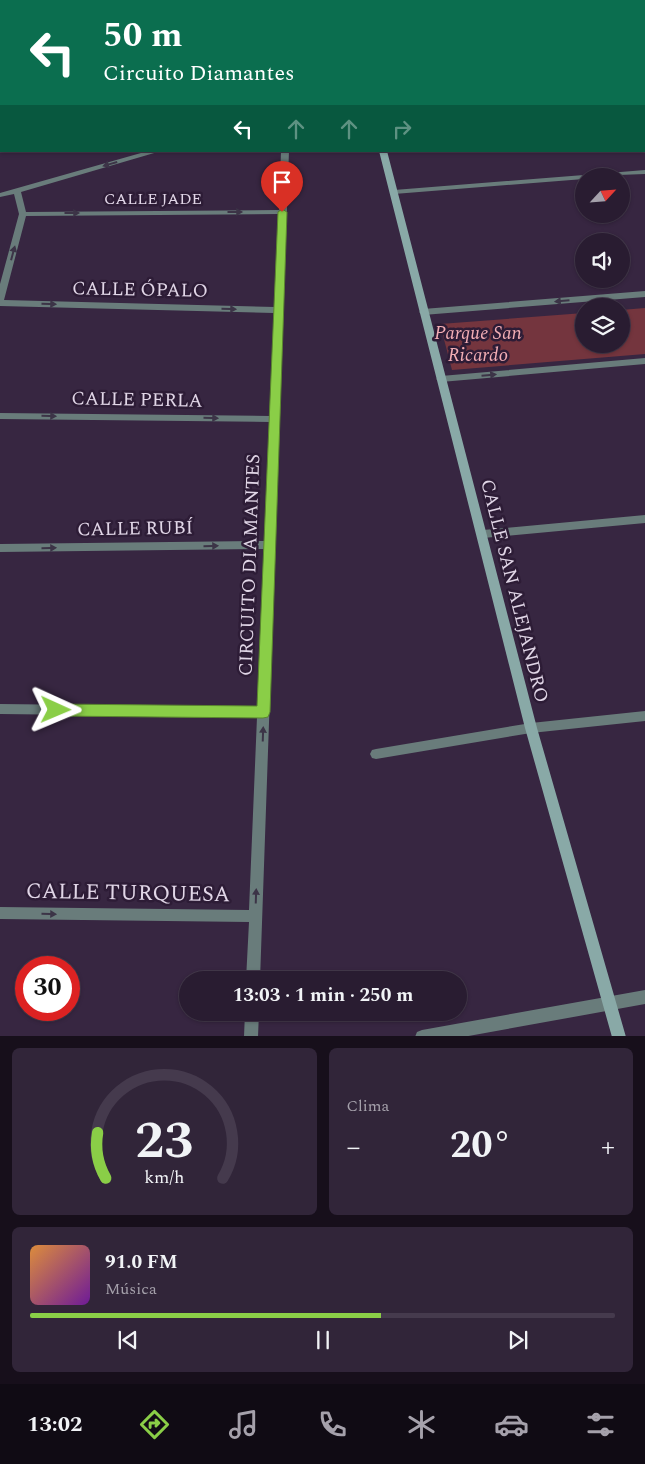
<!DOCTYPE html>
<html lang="es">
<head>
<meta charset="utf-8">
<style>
	:root { --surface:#291c31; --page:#312539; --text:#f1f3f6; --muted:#a5a1ab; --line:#453a4d; --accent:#8ace47 }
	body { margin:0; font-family:Spectral,serif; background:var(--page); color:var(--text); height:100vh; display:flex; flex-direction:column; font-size:19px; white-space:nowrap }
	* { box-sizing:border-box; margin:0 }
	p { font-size:16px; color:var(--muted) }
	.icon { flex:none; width:28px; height:28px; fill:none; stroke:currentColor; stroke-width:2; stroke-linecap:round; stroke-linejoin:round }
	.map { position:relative; height:1036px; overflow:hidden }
	.sheet { display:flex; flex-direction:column; gap:12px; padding:12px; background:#170f1b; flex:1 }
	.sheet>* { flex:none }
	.guide { position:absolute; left:0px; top:0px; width:645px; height:152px; box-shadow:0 1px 4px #0004,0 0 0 1px var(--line); background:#0b6e4f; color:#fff; overflow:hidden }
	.needle { width:32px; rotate:64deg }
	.tools { position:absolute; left:575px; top:168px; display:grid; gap:10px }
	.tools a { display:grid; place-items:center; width:55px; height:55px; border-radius:50%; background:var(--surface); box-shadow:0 1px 4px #0004,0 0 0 1px var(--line); font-size:25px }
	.speed { position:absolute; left:15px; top:956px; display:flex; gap:10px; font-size:25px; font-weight:700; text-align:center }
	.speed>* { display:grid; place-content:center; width:65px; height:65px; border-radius:50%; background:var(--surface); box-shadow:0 1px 4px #0004,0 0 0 1px var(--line); line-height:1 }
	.speed .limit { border:8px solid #d22; background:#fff; color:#111 }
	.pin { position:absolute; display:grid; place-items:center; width:42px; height:42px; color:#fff; margin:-51px -21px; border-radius:50% 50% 50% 0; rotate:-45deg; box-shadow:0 0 5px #0007 }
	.pin .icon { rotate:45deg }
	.me { position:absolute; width:55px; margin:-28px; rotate:91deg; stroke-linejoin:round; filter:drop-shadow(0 0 4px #0008) }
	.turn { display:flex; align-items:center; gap:18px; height:105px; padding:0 20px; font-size:22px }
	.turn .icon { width:65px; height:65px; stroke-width:2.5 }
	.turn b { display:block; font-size:35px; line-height:42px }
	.lanes { display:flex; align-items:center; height:48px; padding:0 20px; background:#0003; justify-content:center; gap:25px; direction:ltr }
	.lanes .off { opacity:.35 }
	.big { font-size:38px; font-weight:700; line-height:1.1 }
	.sheet .tile { flex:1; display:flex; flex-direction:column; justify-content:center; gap:8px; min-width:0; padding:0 18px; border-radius:8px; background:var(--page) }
	.sheet .dial { align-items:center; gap:0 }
	.dial svg { height:130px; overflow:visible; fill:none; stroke:var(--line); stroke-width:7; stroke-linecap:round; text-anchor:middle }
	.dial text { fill:var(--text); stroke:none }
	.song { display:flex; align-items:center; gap:15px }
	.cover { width:60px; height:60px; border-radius:8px; background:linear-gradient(135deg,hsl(30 70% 55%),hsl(280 70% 35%)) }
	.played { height:5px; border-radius:2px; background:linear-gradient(90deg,var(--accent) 60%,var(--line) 60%) }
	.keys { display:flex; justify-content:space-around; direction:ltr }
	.heat { display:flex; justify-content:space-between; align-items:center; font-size:28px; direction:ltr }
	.sheet .tiles { flex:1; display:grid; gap:12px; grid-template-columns:1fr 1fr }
	.tile:last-child { grid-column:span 2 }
	.trip { position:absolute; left:179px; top:971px; width:288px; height:50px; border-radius:25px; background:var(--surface); box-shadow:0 1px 4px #0004,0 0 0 1px var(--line); font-weight:700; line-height:50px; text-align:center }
	.tab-bar { display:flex; height:80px; justify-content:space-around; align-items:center; background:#100b14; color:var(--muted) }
	.tab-bar .icon { width:35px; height:35px }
	.tab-bar .selected { color:var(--accent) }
	.tab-bar b { font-size:22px; color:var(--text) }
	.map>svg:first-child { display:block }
	.green { fill:#74353e }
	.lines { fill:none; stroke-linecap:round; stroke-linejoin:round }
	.street { fill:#697c7b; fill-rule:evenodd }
	.secondary { fill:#89a9a7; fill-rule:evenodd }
	.wall { fill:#42346d }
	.oneway { fill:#3c3447 }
	.route { fill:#8ace47; stroke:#5a862e }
	.labels { text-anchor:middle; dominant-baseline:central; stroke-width:5; stroke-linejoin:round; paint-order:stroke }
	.far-street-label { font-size:16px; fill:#e1d6e7; stroke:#2d1c36 }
	.street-label { font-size:19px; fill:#e1d6e7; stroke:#2d1c36 }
	.park-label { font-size:19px; font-style:italic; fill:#f3aeb5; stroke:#2d1c36 }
	.near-street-label { font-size:22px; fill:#e1d6e7; stroke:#2d1c36 }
</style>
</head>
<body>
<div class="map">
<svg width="645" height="1037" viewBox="0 0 645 1037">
	<rect width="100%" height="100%" fill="#372641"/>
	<path class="green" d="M645 308V354L452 370 440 324 584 313V344H621V310Z"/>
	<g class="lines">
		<path class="street" d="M643 1H645V5H644Z
			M0 42H1V46H0Z
			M644 78H645V82H644Z
			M0 111H1V115H0Z
			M148 151H161L21 192 26 212 279 210 281 151H289L260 980H246L249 922 0 919V907L249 910 257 717 0 714V704L258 707 265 549 0 552V544L265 541 270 422 0 419V413L270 416 274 313 0 306V284L19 214 14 194 0 197V193ZM279 214 275 307 4 300 26 216Z
			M645 170V174L592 176 596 174Z
			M584 175 587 176H584V179L394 194 390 192 394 190Z
			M645 291V297L423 315 419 312 423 309Z
			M645 358V364L441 382 436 379 441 376Z
			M645 515V523L483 538 479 537 478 534 479 531 483 530Z
			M645 711V721L531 733 376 759 372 758 370 754 372 750 376 749 531 723Z
			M645 990V1004L463 1037H415L417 1032 422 1030Z
			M245 1012H259L258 1037H244Z"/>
		<path class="secondary" d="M344 0H350L351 1H345Z
			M379 151H387L537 728 626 1037H612L525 728Z"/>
	</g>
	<path class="wall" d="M509 0H537L519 1H510Z"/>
	<defs><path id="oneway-solid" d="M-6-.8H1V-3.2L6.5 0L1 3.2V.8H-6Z" transform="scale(1.25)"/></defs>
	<g class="oneway">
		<use href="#oneway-solid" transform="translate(110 164) rotate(164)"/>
		<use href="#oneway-solid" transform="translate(235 212)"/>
		<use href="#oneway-solid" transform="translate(72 213)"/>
		<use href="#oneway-solid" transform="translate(13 253) rotate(-75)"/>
		<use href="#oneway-solid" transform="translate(562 301) rotate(175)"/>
		<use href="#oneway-solid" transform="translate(49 304) rotate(1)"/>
		<use href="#oneway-solid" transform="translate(229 309) rotate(1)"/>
		<use href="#oneway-solid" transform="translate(489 375) rotate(-5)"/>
		<use href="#oneway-solid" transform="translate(49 416) rotate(1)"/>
		<use href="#oneway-solid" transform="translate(211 418) rotate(1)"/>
		<use href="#oneway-solid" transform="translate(211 546) rotate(-1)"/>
		<use href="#oneway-solid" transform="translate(49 548) rotate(-1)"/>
		<use href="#oneway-solid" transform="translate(263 734) rotate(-88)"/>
		<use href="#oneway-solid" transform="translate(256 896) rotate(-88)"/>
		<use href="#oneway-solid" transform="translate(49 914) rotate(1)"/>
	</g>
	<path class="route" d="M282 209 287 212 270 712 268 717 263 718 56 716 52 714 50 710 52 706 56 704 257 706 278 212Z"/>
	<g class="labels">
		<g class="far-street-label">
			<text x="153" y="199">CALLE JADE</text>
		</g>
		<g class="street-label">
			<text transform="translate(140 290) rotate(1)">CALLE ÓPALO</text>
			<text transform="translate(137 400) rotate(1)">CALLE PERLA</text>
			<text transform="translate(135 529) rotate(-1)">CALLE RUBÍ</text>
			<text transform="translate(250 565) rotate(-88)">CIRCUITO DIAMANTES</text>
			<text transform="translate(514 591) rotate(76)">CALLE SAN ALEJANDRO</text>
		</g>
		<g class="park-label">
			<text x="478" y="333">Parque San<tspan x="478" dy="22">Ricardo</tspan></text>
		</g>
		<g class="near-street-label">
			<text transform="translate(128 893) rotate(1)">CALLE TURQUESA</text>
		</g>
	</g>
</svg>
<div class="tools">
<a><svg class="needle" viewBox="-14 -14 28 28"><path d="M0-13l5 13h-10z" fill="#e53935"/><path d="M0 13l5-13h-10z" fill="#a5a1ab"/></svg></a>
<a><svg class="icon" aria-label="sound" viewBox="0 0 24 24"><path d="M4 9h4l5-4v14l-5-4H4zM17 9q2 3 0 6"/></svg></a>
<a><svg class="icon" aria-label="layers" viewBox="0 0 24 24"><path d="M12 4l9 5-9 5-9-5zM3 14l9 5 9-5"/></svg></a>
</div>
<div class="speed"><div class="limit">30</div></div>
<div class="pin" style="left:282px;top:212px;background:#d93025"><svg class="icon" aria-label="arrive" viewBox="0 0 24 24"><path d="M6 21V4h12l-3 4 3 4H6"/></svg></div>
<svg class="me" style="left:56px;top:710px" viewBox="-20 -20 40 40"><path d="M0-17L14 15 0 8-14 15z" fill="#8ace47" stroke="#fff" stroke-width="4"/></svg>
<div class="trip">13:03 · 1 min · 250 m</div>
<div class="guide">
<div class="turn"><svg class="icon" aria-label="left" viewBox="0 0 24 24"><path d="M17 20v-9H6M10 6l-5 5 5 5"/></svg><div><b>50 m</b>Circuito Diamantes</div></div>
<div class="lanes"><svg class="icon" aria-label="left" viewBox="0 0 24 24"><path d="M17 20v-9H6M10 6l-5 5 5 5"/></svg><svg class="icon off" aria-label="ahead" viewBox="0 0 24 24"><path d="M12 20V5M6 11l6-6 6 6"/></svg><svg class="icon off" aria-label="ahead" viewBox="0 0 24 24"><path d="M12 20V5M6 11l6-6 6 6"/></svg><svg class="icon off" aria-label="right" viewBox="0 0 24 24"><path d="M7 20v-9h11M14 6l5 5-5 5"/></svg></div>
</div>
</div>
<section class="sheet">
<div class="tiles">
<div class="tile dial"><svg viewBox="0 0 100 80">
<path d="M14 69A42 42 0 1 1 86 69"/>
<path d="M14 69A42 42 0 0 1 9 41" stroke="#8ace47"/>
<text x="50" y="56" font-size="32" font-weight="700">23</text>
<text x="50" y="72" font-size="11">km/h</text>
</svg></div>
<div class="tile"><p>Clima</p>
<div class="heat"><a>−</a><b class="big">20°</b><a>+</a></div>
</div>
<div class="tile">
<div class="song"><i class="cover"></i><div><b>91.0 FM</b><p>Música</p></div></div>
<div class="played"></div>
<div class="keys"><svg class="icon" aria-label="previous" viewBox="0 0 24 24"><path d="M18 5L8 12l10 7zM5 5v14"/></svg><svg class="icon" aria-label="pause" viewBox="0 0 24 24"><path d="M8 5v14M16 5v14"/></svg><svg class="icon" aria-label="next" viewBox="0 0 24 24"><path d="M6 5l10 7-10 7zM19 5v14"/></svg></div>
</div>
</div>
</section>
<nav class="tab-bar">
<b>13:02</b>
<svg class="icon selected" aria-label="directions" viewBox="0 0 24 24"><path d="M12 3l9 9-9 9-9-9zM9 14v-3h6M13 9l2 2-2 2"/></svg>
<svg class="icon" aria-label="music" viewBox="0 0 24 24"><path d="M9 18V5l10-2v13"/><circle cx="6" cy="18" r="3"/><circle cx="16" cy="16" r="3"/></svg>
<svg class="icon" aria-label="phone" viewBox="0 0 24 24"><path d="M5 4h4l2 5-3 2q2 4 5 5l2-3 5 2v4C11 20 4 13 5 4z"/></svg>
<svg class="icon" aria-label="climate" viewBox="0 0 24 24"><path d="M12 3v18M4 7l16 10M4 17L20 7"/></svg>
<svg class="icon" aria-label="car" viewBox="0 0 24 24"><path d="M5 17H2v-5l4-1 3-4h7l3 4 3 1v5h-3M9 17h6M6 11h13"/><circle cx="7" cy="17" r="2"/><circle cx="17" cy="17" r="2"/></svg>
<svg class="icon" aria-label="filters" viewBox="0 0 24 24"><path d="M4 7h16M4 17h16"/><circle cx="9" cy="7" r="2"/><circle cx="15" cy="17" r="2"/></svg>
</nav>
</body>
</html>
